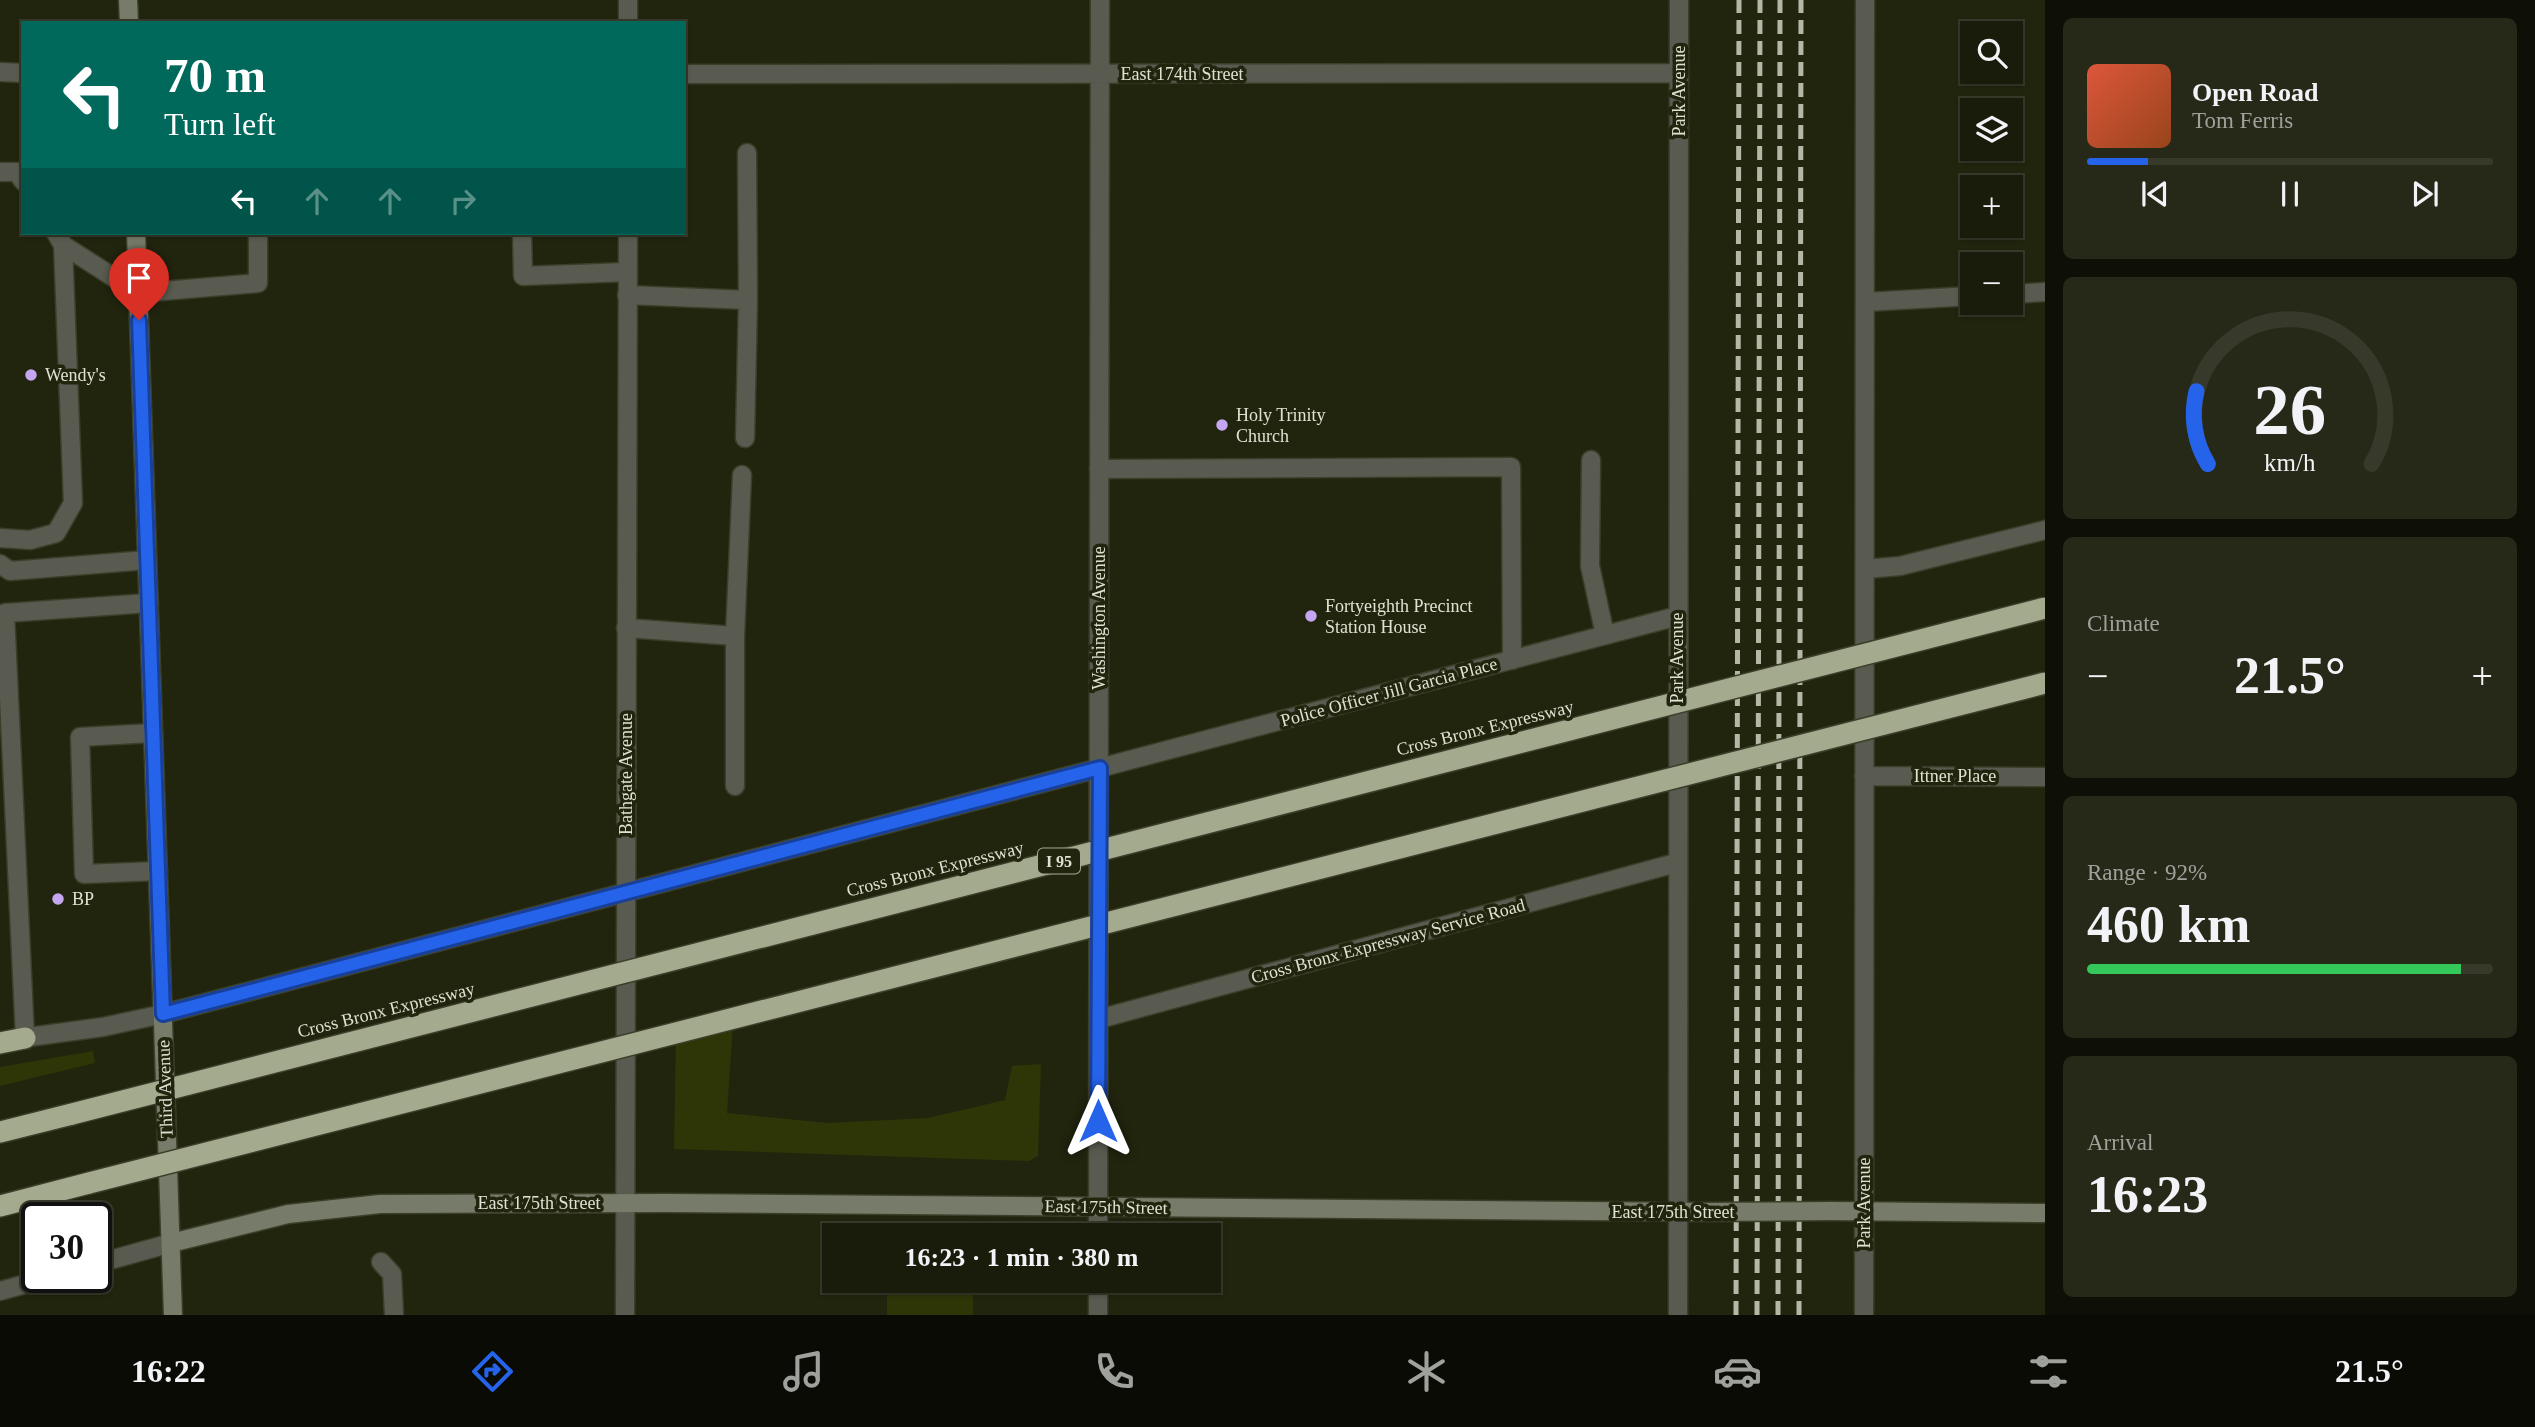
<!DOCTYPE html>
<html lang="en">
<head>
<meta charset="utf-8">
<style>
	:root { --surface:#191c0a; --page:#262918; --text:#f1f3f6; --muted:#9fa19c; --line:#373a2b; --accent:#2563eb }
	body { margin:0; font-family:Georgia,serif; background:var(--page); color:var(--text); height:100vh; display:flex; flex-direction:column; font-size:26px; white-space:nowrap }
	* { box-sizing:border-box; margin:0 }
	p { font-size:23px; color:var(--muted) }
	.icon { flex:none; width:38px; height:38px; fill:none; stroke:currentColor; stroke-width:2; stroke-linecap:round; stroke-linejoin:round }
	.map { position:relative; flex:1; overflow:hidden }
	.side { display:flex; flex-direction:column; gap:18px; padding:18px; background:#0e0f06; width:490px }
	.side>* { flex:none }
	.guide { position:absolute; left:21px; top:21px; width:665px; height:214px; border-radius:0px; box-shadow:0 2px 5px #0004,0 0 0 2px var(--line); background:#00695c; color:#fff; overflow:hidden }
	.controls { position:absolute; left:1960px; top:21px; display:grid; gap:14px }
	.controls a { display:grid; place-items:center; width:63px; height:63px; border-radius:0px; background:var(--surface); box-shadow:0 2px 5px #0004,0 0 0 2px var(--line); font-size:35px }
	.speed { position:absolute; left:21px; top:1202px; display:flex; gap:14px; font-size:35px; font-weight:700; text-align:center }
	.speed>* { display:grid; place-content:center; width:91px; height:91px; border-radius:50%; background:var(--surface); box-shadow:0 2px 5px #0004,0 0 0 2px var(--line); line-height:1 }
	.speed .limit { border:4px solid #111; border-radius:10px; background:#fff; color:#111 }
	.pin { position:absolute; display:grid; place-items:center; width:60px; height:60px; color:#fff; margin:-72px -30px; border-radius:50% 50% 50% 0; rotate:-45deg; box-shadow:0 0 7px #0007 }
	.pin .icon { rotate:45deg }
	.me { position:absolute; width:77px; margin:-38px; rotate:0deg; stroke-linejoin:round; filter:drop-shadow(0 0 5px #0008) }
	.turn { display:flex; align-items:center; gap:24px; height:147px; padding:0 28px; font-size:32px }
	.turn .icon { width:91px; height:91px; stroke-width:2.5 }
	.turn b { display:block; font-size:49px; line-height:60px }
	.lanes { display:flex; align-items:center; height:66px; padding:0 28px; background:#0003; justify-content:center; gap:35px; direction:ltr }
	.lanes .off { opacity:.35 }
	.big { font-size:52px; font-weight:700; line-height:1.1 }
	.side .tile { flex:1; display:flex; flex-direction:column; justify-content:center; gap:10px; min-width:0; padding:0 24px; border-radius:10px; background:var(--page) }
	.side .dial { align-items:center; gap:0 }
	.dial svg { height:182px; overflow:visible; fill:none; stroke:var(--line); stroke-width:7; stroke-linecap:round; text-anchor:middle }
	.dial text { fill:var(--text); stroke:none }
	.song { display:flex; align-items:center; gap:21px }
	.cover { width:84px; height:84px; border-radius:10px; background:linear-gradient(135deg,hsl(10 70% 55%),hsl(20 70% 35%)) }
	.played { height:7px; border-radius:4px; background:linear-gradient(90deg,var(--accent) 15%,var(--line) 15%) }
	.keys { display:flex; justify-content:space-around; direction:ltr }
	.heat { display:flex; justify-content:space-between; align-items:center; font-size:38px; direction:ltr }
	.charge { height:10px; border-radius:5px; background:linear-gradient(90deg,#34c759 92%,var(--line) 0) }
	.trip { position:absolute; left:822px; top:1223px; width:399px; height:70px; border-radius:0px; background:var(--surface); box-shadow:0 2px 5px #0004,0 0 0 2px var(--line); font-weight:700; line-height:70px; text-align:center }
	.dock { display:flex; height:112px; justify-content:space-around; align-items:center; background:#0a0b04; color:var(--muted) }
	.dock .icon { width:49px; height:49px }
	.dock .on { color:var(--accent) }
	.dock b { font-size:32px; color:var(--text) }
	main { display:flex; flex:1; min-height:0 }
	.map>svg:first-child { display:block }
	.green { fill:#2e3507 }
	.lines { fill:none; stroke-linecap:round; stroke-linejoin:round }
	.service-casing { stroke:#3b3f2a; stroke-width:21 }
	.minor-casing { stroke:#3b3f2a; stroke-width:21 }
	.tertiary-casing { stroke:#3b3f2a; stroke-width:21 }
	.secondary-casing { stroke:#3b3f2a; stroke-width:21 }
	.motorway-casing { stroke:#3b3f2a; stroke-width:24 }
	.service { stroke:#595b50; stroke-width:18 }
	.minor { stroke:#595b50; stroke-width:18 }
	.tertiary { stroke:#595b50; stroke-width:18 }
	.secondary { stroke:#777b69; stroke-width:18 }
	.motorway { stroke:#a4aa8e; stroke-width:21 }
	.rail { stroke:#b4b8a7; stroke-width:5; stroke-dasharray:14 7; stroke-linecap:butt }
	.secondary-bridge-casing { stroke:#3b3f2a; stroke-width:21; stroke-linecap:butt }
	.motorway-bridge-casing { stroke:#3b3f2a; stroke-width:24; stroke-linecap:butt }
	.secondary-bridge { stroke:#777b69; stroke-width:18 }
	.motorway-bridge { stroke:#a4aa8e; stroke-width:21 }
	.route-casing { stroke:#184099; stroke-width:18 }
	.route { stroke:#2563eb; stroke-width:12 }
	.poi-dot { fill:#c5a7f1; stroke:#21250e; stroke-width:2.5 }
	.labels { text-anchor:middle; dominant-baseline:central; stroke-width:7; stroke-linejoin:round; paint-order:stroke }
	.shield { fill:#21250e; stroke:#a5a998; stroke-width:2 }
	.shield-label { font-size:16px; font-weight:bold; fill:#dee2d3 }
	.street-label { font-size:18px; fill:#dee2d3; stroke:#21250e }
	.poi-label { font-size:18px; fill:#dee2d3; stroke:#21250e; text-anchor:start }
</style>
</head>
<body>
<main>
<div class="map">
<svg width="2045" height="1315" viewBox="0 0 2045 1315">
	<rect width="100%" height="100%" fill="#21250e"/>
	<path class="green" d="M733 1024 727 1113 828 1123 928 1118 1005 1100 1012 1066 1041 1064 1038 1156 1029 1161 674 1149 676 1033Z
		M93 1051 95 1063 0 1086V1067Z
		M887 1281H973V1315H887Z"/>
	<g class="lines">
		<defs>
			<path id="service" d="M747 153 748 300
				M0 172H17L23 181
				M56 233 63 245 138 293 258 283V233
				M522 233 523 276 627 272
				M627 295 748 300 745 438
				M1591 460 1590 566 1605 635
				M1099 469 1511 467 1512 660
				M0 538 30 540 56 533 73 503 63 245
				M0 564 10 571 147 560
				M626 628 735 636 742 475
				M735 636V786
				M153 733 80 737 84 874 158 871
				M25 1038 5 613 149 603
				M381 1262 392 1274 394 1315"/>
			<path id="minor" d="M628 23V0
				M0 72 23 73
				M684 74 1679 73
				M2011 294 2045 292
				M1865 302 1972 296
				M1865 569 1900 566 2045 530
				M1864 776 2045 777
				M163 1014 1678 616
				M1099 1019 1676 863
				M1098 1236 1100 0
				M625 1315 628 233
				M1098 1315V1281
				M1678 1315 1679 0
				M1864 1315 1865 0"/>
			<path id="tertiary" d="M14 1039 103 1027 163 1014
				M96 1264 171 1243
				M0 1291 47 1278"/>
			<path id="secondary" d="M128 0 129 23
				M136 233 173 1315
				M1831 1211 2045 1213
				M171 1243 288 1214 380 1204 668 1203 1706 1212"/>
			<path id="motorway" d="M0 1043 25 1038
				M0 1132 72 1114
				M0 1206 89 1183"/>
		</defs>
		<use href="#service" class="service-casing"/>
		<use href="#minor" class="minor-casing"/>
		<use href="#tertiary" class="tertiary-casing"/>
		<use href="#secondary" class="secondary-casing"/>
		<use href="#motorway" class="motorway-casing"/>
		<use href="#service" class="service"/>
		<use href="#minor" class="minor"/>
		<use href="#tertiary" class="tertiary"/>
		<use href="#secondary" class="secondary"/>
		<use href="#motorway" class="motorway"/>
		<path class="rail" d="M1736 1315 1739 0
			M1757 1315 1760 0
			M1778 1315 1780 0
			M1799 1315 1801 0"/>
		<defs>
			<path id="secondary-bridge" d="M1706 1212 1831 1211"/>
			<path id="motorway-bridge" d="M72 1114 2045 608
				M89 1183 2045 683"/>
		</defs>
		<use href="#secondary-bridge" class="secondary-bridge-casing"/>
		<use href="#motorway-bridge" class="motorway-bridge-casing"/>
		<use href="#secondary-bridge" class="secondary-bridge"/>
		<use href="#motorway-bridge" class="motorway-bridge"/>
	</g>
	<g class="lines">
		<defs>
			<path id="route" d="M139 320 163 1014 1100 768 1098 1121"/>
		</defs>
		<use href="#route" class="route-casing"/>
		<use href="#route" class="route"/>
	</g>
	<g class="poi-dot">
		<circle cx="31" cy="375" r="7"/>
		<circle cx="1222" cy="425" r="7"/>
		<circle cx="1311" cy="616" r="7"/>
		<circle cx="58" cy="899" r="7"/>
	</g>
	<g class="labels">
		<rect class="shield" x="1038" y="848.5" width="42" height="25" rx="5"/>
		<g class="shield-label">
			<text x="1059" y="861">I 95</text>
		</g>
		<g class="street-label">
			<text x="1182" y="74">East 174th Street</text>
			<text transform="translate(1679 91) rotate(-90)">Park Avenue</text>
			<text transform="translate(1099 618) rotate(-90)">Washington Avenue</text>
			<text transform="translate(1677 658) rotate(-90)">Park Avenue</text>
			<text transform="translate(1389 692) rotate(-15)">Police Officer Jill Garcia Place</text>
			<text transform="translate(1485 728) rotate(-14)">Cross Bronx Expressway</text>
			<text transform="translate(626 774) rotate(-90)">Bathgate Avenue</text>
			<text x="1955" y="776">Ittner Place</text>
			<text transform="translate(935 869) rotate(-14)">Cross Bronx Expressway</text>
			<text transform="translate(1388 941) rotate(-15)">Cross Bronx Expressway Service Road</text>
			<text transform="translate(386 1010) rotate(-14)">Cross Bronx Expressway</text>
			<text transform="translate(165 1089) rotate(-92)">Third Avenue</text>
			<text x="539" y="1203">East 175th Street</text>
			<text transform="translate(1864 1203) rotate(-90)">Park Avenue</text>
			<text transform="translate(1106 1207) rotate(1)">East 175th Street</text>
			<text x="1673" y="1212">East 175th Street</text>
		</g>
		<g class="poi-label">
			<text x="45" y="375">Wendy's</text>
			<text x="1236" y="415">Holy Trinity<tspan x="1236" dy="21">Church</tspan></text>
			<text x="1325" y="606">Fortyeighth Precinct<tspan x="1325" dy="21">Station House</tspan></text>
			<text x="72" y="899">BP</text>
		</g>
	</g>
</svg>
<div class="controls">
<a><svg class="icon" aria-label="search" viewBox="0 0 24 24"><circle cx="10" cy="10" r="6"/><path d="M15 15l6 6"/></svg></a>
<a><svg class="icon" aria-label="layers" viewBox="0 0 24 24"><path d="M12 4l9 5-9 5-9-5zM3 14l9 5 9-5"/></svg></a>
<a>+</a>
<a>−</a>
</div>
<div class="speed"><div class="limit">30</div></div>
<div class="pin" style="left:139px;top:320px;background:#d93025"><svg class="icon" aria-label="arrive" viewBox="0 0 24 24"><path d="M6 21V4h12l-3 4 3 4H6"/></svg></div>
<svg class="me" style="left:1098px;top:1121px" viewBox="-20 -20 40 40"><path d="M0-17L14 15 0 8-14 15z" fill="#2563eb" stroke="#fff" stroke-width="4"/></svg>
<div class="trip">16:23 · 1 min · 380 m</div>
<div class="guide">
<div class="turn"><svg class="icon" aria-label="left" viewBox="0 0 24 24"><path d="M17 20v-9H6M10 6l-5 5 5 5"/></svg><div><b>70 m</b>Turn left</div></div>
<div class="lanes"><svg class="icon" aria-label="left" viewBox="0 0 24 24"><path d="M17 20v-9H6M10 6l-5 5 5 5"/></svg><svg class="icon off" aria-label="ahead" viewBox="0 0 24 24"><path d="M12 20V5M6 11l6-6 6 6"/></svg><svg class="icon off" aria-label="ahead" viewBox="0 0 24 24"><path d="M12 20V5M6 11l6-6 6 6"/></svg><svg class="icon off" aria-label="right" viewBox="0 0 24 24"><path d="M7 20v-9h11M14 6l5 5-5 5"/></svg></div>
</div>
</div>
<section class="side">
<div class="tile">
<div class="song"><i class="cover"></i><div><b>Open Road</b><p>Tom Ferris</p></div></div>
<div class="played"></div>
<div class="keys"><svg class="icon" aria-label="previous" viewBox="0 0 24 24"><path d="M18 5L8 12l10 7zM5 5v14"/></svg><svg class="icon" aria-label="pause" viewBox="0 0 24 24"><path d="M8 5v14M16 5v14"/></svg><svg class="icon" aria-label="next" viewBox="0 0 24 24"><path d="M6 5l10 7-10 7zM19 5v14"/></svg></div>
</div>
<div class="tile dial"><svg viewBox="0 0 100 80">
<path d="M14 69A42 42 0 1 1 86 69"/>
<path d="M14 69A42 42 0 0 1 9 37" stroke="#2563eb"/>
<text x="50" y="56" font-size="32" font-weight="700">26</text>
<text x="50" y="72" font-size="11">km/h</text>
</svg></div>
<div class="tile"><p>Climate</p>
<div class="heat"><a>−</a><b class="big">21.5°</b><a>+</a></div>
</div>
<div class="tile"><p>Range · 92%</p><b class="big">460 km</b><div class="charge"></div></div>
<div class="tile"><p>Arrival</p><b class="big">16:23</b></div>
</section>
</main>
<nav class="dock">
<b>16:22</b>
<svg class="icon on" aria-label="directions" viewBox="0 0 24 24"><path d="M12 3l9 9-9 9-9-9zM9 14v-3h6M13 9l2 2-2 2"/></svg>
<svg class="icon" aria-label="music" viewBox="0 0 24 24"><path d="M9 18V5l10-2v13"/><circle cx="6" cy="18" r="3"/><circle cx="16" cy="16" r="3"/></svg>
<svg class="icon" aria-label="phone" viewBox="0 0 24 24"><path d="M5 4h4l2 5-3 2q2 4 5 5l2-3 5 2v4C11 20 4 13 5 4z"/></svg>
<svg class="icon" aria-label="climate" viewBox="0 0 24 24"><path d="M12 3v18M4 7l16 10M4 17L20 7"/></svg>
<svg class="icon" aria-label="car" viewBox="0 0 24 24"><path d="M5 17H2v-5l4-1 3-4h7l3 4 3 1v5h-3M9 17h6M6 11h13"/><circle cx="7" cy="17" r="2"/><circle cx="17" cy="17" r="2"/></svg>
<svg class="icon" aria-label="filters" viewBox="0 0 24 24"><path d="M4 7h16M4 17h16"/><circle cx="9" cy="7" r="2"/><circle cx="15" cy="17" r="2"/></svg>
<b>21.5°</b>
</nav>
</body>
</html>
